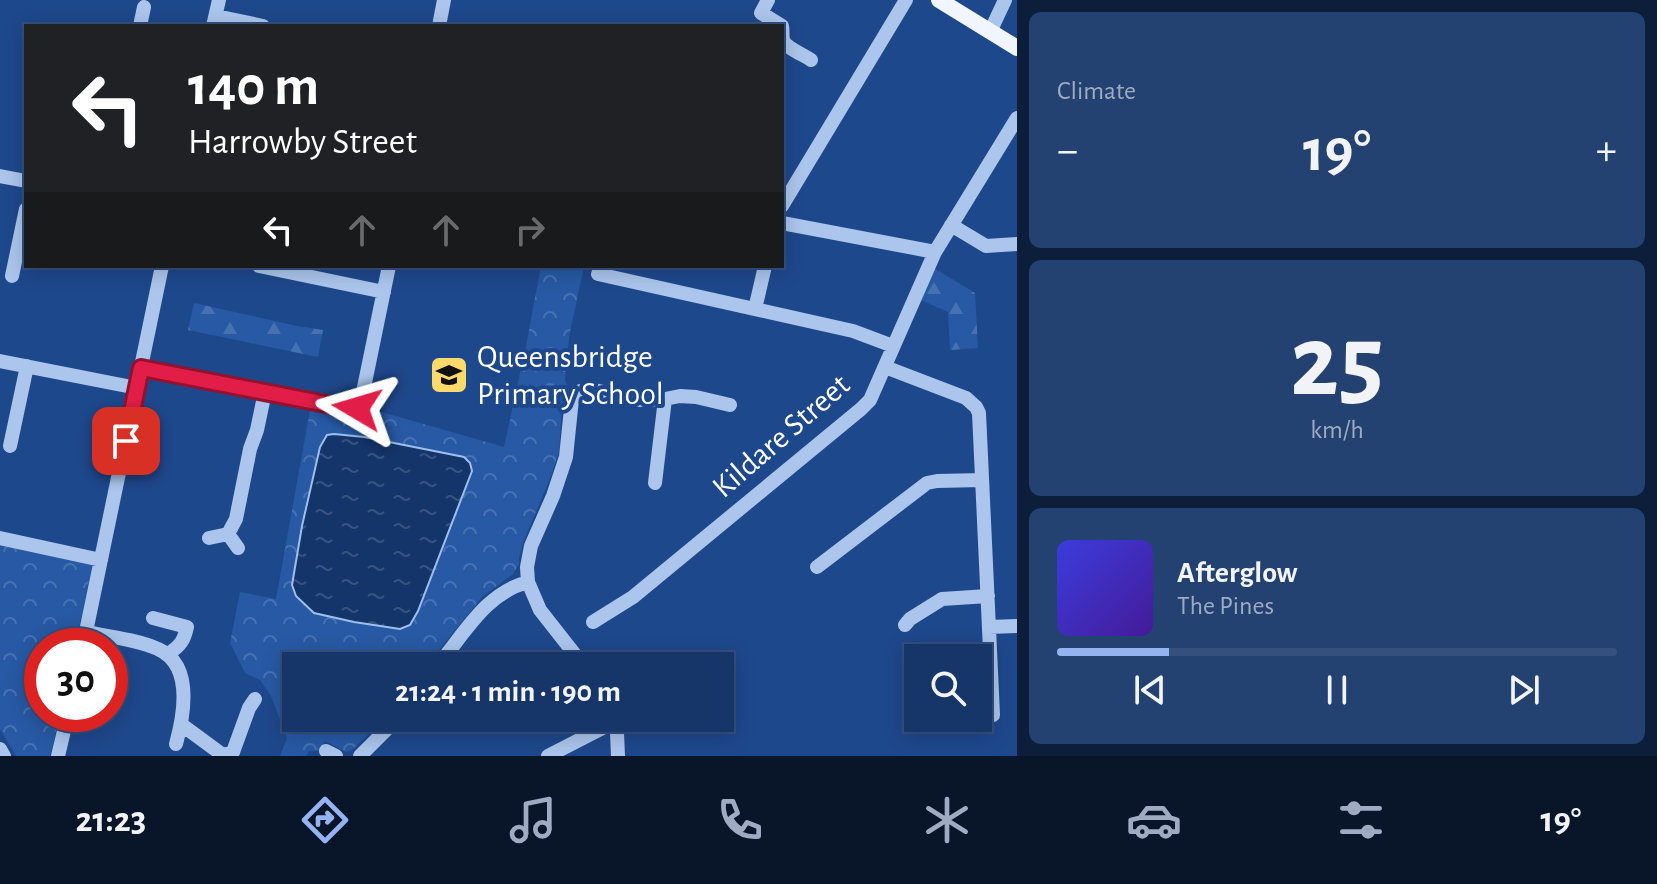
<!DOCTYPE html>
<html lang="en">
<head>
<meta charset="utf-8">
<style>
	:root { --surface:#163669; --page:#234171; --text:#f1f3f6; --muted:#9eabc0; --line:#35507d; --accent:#95b2f1 }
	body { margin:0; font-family:"Alegreya Sans",sans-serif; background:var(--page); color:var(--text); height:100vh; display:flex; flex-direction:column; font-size:30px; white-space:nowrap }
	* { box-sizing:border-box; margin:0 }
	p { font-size:26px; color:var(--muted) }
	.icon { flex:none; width:44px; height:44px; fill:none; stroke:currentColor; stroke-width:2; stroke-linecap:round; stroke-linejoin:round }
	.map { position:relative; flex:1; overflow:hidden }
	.side { display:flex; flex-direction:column; gap:12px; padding:12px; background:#0c1e3a; width:640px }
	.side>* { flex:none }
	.hud { position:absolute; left:24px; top:24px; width:760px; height:244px; border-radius:0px; box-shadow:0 4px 20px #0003,0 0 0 2px var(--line); background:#202124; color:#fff; overflow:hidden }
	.buttons { position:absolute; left:904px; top:644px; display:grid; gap:16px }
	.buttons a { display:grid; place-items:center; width:88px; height:88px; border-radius:0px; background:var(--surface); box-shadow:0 4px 20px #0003,0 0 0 2px var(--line); font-size:40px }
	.speed { position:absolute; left:24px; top:628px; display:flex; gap:16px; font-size:40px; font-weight:700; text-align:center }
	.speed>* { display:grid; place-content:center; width:104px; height:104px; border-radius:50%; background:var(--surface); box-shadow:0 4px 20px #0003,0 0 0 2px var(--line); line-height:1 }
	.speed .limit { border:12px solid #d22; background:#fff; color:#111 }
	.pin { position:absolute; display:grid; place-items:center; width:68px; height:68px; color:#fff; margin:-34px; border-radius:16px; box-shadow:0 4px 12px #0006 }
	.me { position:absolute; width:88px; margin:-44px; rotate:277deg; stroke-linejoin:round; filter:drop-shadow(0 0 6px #0008) }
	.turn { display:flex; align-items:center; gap:28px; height:168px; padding:0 32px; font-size:36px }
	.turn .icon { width:104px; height:104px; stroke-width:2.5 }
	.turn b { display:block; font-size:56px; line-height:68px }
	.lanes { display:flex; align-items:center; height:76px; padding:0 32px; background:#0003; justify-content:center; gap:40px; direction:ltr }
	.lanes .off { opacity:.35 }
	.big { font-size:60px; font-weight:700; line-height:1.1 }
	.side .card { flex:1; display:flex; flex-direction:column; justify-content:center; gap:12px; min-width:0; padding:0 28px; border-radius:12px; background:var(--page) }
	.side .dial { align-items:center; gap:0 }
	.dial b { font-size:104px; line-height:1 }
	.song { display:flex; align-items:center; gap:24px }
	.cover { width:96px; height:96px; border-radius:12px; background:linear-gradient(135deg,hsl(240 70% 55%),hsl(260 70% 35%)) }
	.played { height:8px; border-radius:4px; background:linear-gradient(90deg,var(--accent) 20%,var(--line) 20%) }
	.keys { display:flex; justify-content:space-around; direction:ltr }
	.heat { display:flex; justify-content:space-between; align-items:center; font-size:44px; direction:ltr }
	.trip { position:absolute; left:282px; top:652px; width:452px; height:80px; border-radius:0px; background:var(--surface); box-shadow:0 4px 20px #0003,0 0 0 2px var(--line); font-weight:700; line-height:80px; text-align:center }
	.tab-bar { display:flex; height:128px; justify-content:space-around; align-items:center; background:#09162a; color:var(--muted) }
	.tab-bar .icon { width:56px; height:56px }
	.tab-bar .active { color:var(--accent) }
	.tab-bar b { font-size:36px; color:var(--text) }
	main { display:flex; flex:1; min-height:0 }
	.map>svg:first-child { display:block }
	.forest { fill:url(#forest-firs) }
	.park { fill:url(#park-crowns); fill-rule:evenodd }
	.water { fill:url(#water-ripples); stroke:#9ebfee; stroke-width:2 }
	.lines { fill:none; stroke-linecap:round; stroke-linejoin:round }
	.minor { stroke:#abc5ec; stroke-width:14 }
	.major { stroke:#f0f5ff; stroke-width:16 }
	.route-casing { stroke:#92132f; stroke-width:20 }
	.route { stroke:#e11d48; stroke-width:14 }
	.labels { text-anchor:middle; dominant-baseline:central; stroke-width:8; stroke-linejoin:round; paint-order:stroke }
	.poi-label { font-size:32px; fill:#fff; stroke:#1e488c; text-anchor:start }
	.street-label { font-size:32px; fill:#fff; stroke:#1e488c }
</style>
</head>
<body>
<main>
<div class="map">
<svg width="1017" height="756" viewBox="0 0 1017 756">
	<defs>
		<pattern id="forest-firs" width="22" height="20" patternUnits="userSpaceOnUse" patternTransform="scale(2)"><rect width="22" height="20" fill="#2759a4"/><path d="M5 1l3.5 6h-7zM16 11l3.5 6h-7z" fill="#4772b2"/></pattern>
		<pattern id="park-crowns" width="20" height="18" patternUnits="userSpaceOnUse" patternTransform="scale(2)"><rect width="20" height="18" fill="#2759a4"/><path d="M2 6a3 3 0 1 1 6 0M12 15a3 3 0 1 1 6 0" fill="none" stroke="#4772b2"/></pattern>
		<pattern id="water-ripples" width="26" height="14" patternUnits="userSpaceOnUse" patternTransform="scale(2)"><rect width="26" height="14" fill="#14356a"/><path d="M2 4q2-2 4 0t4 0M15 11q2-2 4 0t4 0" fill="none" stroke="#375380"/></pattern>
	</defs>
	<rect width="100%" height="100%" fill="#1e488c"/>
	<path class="forest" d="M934 268 975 293 978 348 950 350 948 312 921 300Z
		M194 303 297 326 323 330 318 357 188 330Z"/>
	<path class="park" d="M541 266H584L569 337 565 380 568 388 562 405 559 452 549 481 524 540 519 558V564L513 574 483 596 426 666H296V718H386L352 750 346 752 325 741 319 751H309L306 756H280L287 738 271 696 260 680 245 673 230 643 240 592 276 599 310 410 368 422 371 409 504 447 527 341ZM334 434 364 437 464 457 470 463 472 471 418 611 410 625 400 629 333 618 314 613 292 585 312 480 320 447 327 435Z
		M0 544 93 562 75 646H42V714H60L50 756H16L0 729Z"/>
	<path class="water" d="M334 434 364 437 464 457 470 463 472 471 418 611 410 625 400 629 354 622 314 613 296 596 292 585 302 526 320 447 327 435Z"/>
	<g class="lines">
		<path class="minor" d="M768 0 761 13 782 26
			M216 16 263 26
			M140 26 144 7
			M213 26 219 0
			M439 26 444 0
			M782 26C783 31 782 35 783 40 786 48 804 55 811 60
			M990 32 1005 0
			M0 176 26 181
			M782 206 906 0
			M782 223 935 252
			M951 225 986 246 1017 244
			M259 266 384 292
			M598 274 853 331 893 346
			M12 276 26 209
			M755 309 765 266
			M0 361 137 388
			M885 367 966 398 976 407 979 413 993 715
			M141 368 355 409 361 402 389 266
			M10 446 27 366
			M655 483 665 399
			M228 534 236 519 250 449 257 430 265 392
			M0 538 101 560
			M209 538 228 534 238 548
			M817 567 927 483 937 481 982 480
			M153 618 187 627C184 641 180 646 168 654
			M593 622 633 597 861 409 870 400 935 252 1017 118
			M905 625 910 619 942 599 988 596
			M989 627 1017 626
			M86 632C107 636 139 640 158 649 194 665 184 715 176 744
			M83 646 162 266
			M448 654 463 666
			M437 666C464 635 485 593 528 582
			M584 666 540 610 528 582 527 567 531 546 553 496 566 457 572 399 580 391 590 389 639 400 665 399 680 396 696 397 730 405
			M693 666 694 665
			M612 718 617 733 618 756
			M182 725 220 753 227 755 233 752 249 708 255 699
			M0 749 4 756
			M326 751 336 756
			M58 756 68 714
			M360 756 398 718
			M548 756 622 718"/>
		<path class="major" d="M939 0 1017 48"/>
	</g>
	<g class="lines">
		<defs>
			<path id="route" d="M126 441 141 368 352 409 357 408"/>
		</defs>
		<use href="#route" class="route-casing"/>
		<use href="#route" class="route"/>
	</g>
	<defs>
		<symbol id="school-square" viewBox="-11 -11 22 22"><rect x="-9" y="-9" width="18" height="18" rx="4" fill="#fbd96a" stroke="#1e488c"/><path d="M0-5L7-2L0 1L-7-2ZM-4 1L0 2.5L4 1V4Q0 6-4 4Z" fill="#111"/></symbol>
	</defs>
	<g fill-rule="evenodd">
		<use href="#school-square" x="427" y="353" width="44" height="44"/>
	</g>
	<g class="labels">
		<g class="poi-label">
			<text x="477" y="357">Queensbridge<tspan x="477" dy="37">Primary School</tspan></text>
		</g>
		<g class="street-label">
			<text transform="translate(781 436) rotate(-41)">Kildare Street</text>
		</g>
	</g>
</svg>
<div class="buttons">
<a><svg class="icon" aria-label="search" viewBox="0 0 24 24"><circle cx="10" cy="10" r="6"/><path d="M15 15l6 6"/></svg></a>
</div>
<div class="speed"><div class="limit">30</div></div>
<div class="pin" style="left:126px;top:441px;background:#d93025"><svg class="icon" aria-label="arrive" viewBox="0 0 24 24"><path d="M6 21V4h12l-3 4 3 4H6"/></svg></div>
<svg class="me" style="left:357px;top:408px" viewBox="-20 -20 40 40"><path d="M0-17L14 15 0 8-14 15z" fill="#e11d48" stroke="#fff" stroke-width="4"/></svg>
<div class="trip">21:24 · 1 min · 190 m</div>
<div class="hud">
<div class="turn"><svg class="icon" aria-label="left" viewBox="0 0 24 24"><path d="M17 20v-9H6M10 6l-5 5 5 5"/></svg><div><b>140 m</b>Harrowby Street</div></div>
<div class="lanes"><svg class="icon" aria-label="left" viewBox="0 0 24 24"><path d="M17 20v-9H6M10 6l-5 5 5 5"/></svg><svg class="icon off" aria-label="ahead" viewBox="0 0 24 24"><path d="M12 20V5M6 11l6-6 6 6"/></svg><svg class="icon off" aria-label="ahead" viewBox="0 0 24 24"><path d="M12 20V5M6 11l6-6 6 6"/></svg><svg class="icon off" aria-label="right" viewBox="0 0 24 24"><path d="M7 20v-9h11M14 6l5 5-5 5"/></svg></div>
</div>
</div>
<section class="side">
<div class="card"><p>Climate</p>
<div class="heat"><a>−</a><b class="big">19°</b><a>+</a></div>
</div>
<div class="card dial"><b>25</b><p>km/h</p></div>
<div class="card">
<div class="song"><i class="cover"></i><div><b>Afterglow</b><p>The Pines</p></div></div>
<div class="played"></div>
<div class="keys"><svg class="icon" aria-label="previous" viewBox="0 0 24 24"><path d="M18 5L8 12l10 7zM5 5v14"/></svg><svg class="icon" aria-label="pause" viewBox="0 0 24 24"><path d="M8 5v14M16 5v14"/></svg><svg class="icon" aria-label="next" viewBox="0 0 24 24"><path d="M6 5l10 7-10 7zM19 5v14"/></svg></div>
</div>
</section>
</main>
<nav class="tab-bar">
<b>21:23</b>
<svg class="icon active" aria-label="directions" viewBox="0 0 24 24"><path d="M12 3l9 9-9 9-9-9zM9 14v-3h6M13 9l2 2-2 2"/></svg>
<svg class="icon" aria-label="music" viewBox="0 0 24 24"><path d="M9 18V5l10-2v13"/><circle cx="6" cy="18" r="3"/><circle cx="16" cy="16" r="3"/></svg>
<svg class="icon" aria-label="phone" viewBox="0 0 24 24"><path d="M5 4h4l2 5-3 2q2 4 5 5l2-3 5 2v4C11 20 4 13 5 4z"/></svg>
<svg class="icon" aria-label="climate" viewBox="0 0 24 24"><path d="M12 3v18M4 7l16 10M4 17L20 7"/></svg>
<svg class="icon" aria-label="car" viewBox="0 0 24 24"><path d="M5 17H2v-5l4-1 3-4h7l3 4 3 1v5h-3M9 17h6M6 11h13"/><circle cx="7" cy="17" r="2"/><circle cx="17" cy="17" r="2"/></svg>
<svg class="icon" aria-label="filters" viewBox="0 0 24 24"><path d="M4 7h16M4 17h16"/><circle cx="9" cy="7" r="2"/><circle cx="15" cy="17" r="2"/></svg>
<b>19°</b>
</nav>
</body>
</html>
